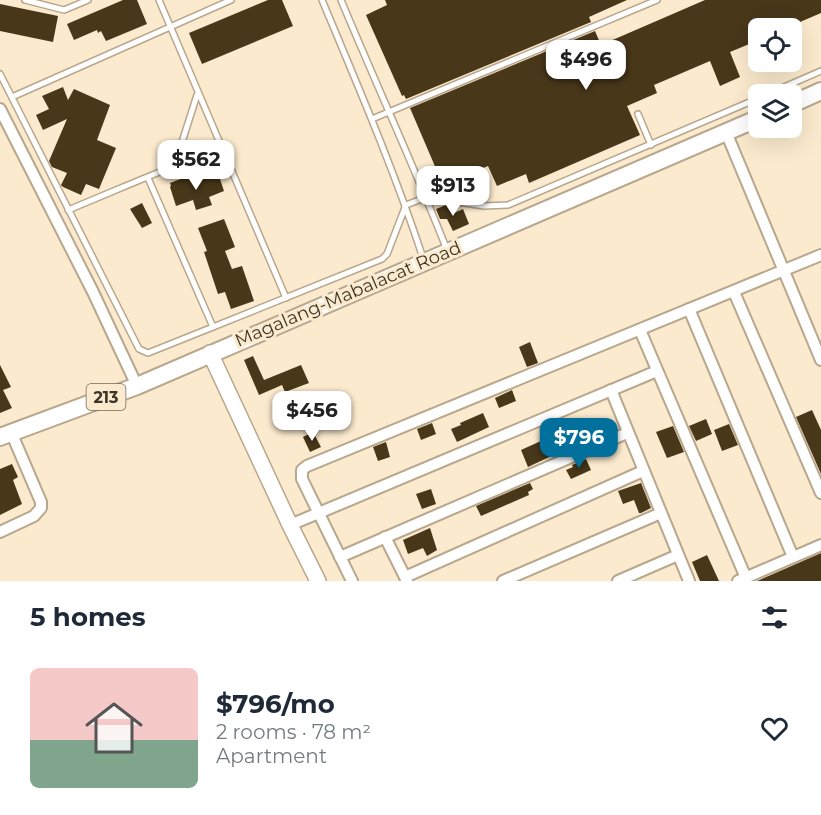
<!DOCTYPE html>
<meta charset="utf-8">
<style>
body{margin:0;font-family:Montserrat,sans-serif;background:#f2f2f3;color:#1f2937;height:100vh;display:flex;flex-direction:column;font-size:22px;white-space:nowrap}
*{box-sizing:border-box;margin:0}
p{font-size:20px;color:#747a83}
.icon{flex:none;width:33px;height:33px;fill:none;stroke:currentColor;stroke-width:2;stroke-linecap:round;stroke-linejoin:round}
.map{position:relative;height:581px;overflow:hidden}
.drawer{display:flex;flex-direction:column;background:#fff;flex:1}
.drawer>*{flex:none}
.tools{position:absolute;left:748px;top:18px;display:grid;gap:12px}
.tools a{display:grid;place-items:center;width:54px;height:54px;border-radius:9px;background:#fff;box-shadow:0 6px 24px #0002;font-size:30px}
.price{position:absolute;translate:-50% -51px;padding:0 14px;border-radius:12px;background:#fff;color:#222;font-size:20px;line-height:39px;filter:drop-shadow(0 2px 3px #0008)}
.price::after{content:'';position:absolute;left:50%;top:36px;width:18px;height:14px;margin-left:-9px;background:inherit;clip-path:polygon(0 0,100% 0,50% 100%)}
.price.active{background:#01709c;color:#fff}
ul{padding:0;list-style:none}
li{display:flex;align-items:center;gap:18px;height:150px;padding:0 30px}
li+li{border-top:2px solid #e0e1e3}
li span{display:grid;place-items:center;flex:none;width:168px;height:120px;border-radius:9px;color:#555}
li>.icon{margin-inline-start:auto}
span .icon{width:72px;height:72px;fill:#fffc;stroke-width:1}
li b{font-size:26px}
h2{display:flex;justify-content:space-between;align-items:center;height:72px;padding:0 30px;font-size:26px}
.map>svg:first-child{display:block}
.building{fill:#483719}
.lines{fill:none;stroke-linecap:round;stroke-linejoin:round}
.service-casing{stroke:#b8a78c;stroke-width:8}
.minor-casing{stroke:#b8a78c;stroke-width:14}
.secondary-casing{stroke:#b8a78c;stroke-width:18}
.primary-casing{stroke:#b8a78c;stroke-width:20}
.service{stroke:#fff;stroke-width:5}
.minor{stroke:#fff;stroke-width:10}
.secondary{stroke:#fff;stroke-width:15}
.primary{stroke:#fff;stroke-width:16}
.labels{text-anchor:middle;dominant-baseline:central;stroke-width:6;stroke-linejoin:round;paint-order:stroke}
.shield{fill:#fbeacd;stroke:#756b5b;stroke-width:1.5}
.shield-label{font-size:16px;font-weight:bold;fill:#3c352a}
.street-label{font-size:18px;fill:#3c352a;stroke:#fbeacd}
</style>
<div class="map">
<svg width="821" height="581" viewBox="0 0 821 581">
<rect width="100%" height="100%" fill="#fbeacd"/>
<g class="building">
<polygon points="123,0 137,0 147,24 106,41 101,31 98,33 97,30 74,40 67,24"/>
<polygon points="268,0 282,0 293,26 202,64 189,33"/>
<polygon points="385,0 627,0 589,17 591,22 406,99 404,95 402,96 366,15 387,5"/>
<polygon points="705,0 821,0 821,13 786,28 759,28 759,40 730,52 740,77 720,86 710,61 654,85 657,93 627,106 640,135 529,183 526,174 497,186 488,166 443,185 410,108 595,31 601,45"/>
<polygon points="0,4 58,16 53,42 0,31"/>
<polygon points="63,87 68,100 74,89 110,105 97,140 116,148 99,189 86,184 81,195 63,187 61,185 67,173 52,167 49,161 67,119 43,130 36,115 49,109 42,96"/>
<polygon points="218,173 224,191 209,197 212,205 196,210 193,200 176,206 170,187 171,186 170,183 191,175 194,182"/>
<polygon points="142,203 152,223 142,228 130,209"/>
<polygon points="446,205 448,205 452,214 463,209 469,224 453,231 447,219 440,219 436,209"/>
<polygon points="224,219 235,247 225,251 232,269 242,266 254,301 231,309 225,292 218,294 204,252 207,251 198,228"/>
<polygon points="530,342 538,363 527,367 519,347"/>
<polygon points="253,356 264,380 301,365 309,383 285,392 282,385 259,395 244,360"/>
<polygon points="0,365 11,387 3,390 12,408 0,413"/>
<polygon points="512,390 516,401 499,408 495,398"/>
<polygon points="812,410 821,430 821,474 796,417"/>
<polygon points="483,413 489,427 457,442 451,429 461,425 460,423"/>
<polygon points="706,419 712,434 696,441 689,426"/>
<polygon points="432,423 436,434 421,440 417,429"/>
<polygon points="729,424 738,445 722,451 714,430"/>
<polygon points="673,426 684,452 667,458 656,432"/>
<polygon points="313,432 321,447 310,452 303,437"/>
<polygon points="552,436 560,452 528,467 521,450"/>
<polygon points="386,442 390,457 378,461 373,447"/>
<polygon points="586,459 591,470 571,479 566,470 573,467 572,465"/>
<polygon points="12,464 18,477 13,480 22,504 0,515 0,469"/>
<polygon points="530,483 533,489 528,492 529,495 481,516 476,506"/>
<polygon points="641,483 651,508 641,513 639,513 634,500 623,504 618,491"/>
<polygon points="431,489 436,504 422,509 416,494"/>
<polygon points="430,528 437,550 427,556 423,548 408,554 403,540"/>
<polygon points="821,553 821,581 757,581 780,571"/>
<polygon points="707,555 719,581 700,581 692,562"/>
</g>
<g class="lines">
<defs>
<g id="service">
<polyline points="25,0 64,10 88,0"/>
<polyline points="159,0 286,298"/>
<path d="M322 0C358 86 395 172 424 261"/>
<path d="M341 0C376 84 414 166 447 250"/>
<polyline points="0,74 139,349 148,353 213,327 148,178"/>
<polyline points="768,94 821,71"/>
<polyline points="12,97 231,0"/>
<polyline points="638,114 651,145"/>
<polyline points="372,119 657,0"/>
<polyline points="175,164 197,95"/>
<path d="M68 210C119 189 169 167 221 148"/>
<polyline points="213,327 382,259 387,254 406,205 427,197 484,206 508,205 759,98"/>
</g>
<g id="minor">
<polyline points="0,109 93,292 137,386"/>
<polyline points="726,132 821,360"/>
<polyline points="734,292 821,493"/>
<polyline points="689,309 793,557"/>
<polyline points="640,330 746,578"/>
<polyline points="611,390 689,581"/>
<polyline points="290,525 657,371"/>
<polyline points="0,532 34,516 41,508 41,502 11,432"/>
<polyline points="385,537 407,581"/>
<polyline points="340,557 627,433"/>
<polyline points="405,577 643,471"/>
<polyline points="352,581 302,479 302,470 307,466 821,255"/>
<polyline points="503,581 661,513"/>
<polyline points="618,581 678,555"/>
<polyline points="738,581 821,545"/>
</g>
<polyline id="secondary" points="210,353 290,525 318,581"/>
<g id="primary">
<polyline points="792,104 821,91"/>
<polyline points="0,437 137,386 759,118"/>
</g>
</defs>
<use href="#service" class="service-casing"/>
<use href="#minor" class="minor-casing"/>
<use href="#secondary" class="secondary-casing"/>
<use href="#primary" class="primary-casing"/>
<use href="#service" class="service"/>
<use href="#minor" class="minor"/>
<use href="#secondary" class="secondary"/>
<use href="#primary" class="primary"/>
</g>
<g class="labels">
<rect class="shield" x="86.5" y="384" width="39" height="26" rx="4.5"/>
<g class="shield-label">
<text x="106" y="397">213</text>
</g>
<g class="street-label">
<text transform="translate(348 294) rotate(-23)">Magalang-Mabalacat Road</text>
</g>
</g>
</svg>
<div class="tools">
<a><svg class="icon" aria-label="locate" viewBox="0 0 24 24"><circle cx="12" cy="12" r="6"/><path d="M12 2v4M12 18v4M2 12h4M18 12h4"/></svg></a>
<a><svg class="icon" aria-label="layers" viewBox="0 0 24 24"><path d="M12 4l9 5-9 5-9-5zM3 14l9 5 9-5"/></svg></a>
</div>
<b class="price" style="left:586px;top:91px">$496</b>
<b class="price" style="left:196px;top:191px">$562</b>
<b class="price" style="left:453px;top:217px">$913</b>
<b class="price" style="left:312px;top:442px">$456</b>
<b class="price active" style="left:579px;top:469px">$796</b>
</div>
<section class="drawer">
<h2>5 homes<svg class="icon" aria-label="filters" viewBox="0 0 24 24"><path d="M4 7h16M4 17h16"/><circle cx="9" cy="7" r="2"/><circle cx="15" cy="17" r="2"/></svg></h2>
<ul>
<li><span style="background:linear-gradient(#f6c9c9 60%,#7fa58c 0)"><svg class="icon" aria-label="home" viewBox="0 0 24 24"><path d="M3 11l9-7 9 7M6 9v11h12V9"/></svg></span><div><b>$796/mo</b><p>2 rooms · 78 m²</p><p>Apartment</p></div><svg class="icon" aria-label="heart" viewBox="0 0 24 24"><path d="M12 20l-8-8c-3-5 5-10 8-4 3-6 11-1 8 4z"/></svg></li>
</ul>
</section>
